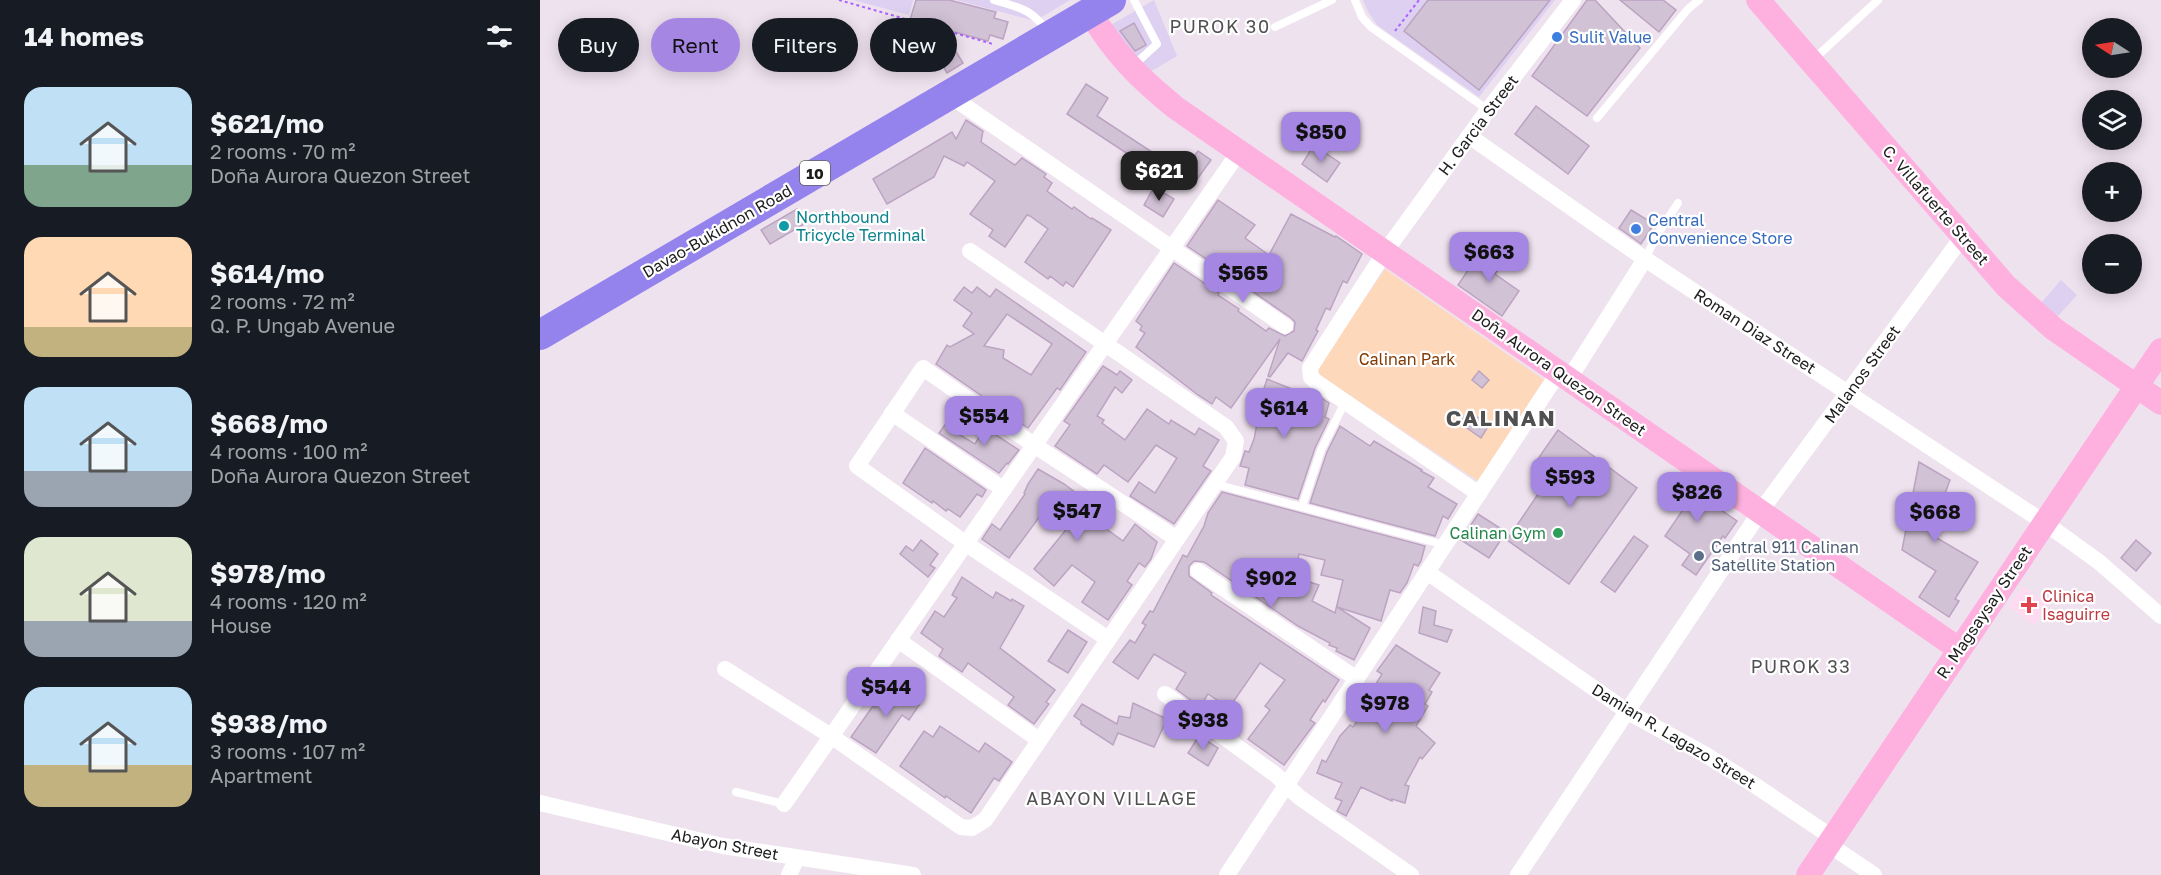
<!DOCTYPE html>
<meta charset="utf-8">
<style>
body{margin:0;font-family:"Golos Text",sans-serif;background:#20242c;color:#f1f3f6;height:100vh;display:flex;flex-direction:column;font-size:22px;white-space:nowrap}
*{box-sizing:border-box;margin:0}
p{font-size:20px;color:#9ea1a6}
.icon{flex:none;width:33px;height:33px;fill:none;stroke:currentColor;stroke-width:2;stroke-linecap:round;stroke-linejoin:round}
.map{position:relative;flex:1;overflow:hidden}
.sheet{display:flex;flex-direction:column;background:#171b24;width:540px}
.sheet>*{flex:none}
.top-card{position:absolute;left:18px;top:18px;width:570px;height:54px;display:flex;gap:12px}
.needle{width:39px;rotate:282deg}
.controls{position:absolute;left:1542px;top:18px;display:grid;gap:12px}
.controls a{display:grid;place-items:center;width:60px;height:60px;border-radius:50%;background:#171b24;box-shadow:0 3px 15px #0003;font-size:30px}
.price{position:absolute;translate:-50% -51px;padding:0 14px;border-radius:12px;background:#a586e2;color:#111;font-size:20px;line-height:39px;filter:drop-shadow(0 2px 3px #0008)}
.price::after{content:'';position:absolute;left:50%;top:36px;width:18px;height:14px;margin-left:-9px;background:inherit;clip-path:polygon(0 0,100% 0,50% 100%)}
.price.on{background:#222;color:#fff}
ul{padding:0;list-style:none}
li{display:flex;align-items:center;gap:18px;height:150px;padding:0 24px}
li span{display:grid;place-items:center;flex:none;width:168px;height:120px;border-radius:18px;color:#555}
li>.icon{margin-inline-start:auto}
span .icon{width:72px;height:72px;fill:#fffc;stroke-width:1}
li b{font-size:26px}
h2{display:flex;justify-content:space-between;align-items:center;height:72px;padding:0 24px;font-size:26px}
.pill{padding:0 21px;border-radius:27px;background:#171b24;box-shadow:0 3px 15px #0003;font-size:21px;line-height:54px}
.pill.on{background:#a586e2;color:#111}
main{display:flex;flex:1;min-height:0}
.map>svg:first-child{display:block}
.commercial{fill:#ddd0f1}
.education{fill:#ffdbf2}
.park{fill:#fdd8bb}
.building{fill:#d2c2d6;stroke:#bca3c2;stroke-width:1.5;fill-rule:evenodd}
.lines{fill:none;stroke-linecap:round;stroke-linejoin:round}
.path{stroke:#ab63ff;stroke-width:2;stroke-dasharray:3 3;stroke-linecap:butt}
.lane{stroke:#fff;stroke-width:8}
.street{stroke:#fff;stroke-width:16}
.secondary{stroke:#feb1df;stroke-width:24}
.highway{stroke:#9583ed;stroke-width:30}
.shop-dot{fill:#3f7fe0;stroke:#fff;stroke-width:2}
.culture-dot{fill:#0f9aa8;stroke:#fff;stroke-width:2}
.leisure-dot{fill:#2e9e5b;stroke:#fff;stroke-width:2}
.service-dot{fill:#5c6f8a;stroke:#fff;stroke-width:2}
.health-dot{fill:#e0444e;stroke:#fff;stroke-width:2}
.labels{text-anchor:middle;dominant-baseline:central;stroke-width:4.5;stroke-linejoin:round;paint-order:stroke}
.shield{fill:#fff;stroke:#616161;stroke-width:1.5}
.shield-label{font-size:15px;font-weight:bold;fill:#1d1d1d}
.shop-label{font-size:16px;fill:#366cbe;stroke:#fff;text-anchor:start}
.street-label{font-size:16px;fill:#1d1d1d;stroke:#fff}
.culture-label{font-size:16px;fill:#0d838f;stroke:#fff;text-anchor:start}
.park-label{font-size:16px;fill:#823b04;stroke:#fff}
.leisure-label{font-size:16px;fill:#27864d;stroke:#fff;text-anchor:end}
.service-label{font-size:16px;fill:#4e5e75;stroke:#fff;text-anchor:start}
.health-label{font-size:16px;fill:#be3a42;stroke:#fff;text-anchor:start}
.neighbourhood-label{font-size:18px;letter-spacing:1.5px;fill:#505050;stroke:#fff}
.district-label{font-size:22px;font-weight:bold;letter-spacing:1.5px;fill:#505050;stroke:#fff}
</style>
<main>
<section class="sheet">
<h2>14 homes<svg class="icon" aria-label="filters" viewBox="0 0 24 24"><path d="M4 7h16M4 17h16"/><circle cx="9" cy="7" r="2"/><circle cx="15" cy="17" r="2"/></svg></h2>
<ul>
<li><span style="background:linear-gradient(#bfe0f5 65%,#7fa58c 0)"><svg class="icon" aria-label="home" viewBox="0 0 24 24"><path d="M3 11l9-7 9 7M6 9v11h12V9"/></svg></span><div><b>$621/mo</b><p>2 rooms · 70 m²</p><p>Doña Aurora Quezon Street</p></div></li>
<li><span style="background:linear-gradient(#ffd9b3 75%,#c2b280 0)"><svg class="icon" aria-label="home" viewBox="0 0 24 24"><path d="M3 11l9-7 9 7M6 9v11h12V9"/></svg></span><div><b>$614/mo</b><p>2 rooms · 72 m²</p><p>Q. P. Ungab Avenue</p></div></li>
<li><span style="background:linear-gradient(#bfe0f5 70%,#9aa5b1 0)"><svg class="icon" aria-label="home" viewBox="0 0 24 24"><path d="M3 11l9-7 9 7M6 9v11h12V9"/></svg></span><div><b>$668/mo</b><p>4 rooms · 100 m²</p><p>Doña Aurora Quezon Street</p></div></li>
<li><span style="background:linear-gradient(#dfe7d0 70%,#9aa5b1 0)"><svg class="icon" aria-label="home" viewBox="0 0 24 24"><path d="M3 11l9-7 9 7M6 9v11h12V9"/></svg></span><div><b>$978/mo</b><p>4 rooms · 120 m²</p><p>House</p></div></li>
<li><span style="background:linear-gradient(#bfe0f5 65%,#c2b280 0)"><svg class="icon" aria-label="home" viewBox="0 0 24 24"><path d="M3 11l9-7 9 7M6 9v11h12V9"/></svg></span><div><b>$938/mo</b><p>3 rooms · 107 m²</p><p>Apartment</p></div></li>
</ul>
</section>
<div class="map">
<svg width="1621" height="875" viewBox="0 0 1621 875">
<rect width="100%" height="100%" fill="#efe2ef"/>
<g class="commercial">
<polygon points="313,0 373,0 369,15"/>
<polygon points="416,0 530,0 495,21"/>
<polygon points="614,0 637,56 605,75 569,26"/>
<polygon points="823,0 1015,0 939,97 837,25 827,10"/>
<polygon points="1521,280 1537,295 1517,317 1501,303"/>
</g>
<polygon class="education" points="1483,586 1509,605 1494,625 1468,606"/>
<polygon class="park" points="845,269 1004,380 938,481 775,372"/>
<g class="building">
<polygon points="376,0 409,0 456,12 454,18 468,22 463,39 450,35 448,41 370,20"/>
<polygon points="888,0 1010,0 939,90 864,31"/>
<polygon points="1047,0 1055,0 1100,48 1047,116 992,76"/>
<polygon points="1080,0 1123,0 1136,10 1119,32"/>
<polygon points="594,23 606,45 595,51 580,31"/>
<polygon points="390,46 398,59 383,68 375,55"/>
<polygon points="415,50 423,63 407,73 399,59"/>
<polygon points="546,84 568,98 557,116 618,156 609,168 527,114"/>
<polygon points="996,106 1049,146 1028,174 975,134"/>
<polygon points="426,120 443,131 441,142 475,165 482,158 506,174 504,177 512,183 507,191 532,209 534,207 551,219 552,218 571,230 533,287 526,282 523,286 510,276 508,279 485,262 508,229 490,216 487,215 465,247 449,236 453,230 430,214 455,181 427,162 424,166 404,156 394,177 347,204 333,179 412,132 416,139"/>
<polygon points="774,145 800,163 787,182 762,164"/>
<polygon points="658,151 671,160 650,189 637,179"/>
<polygon points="614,187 634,199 623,217 604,205"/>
<polygon points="678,200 715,225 705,238 729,255 751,214 795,237 796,236 822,254 807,283 803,281 790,310 786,308 776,330 778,331 762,361 748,353 730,377 728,376 740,339 691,408 676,397 672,404 658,395 596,347 605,333 600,330 602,326 596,321 634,263 679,293 678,295 699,309 698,311 726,331 729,328 745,336 754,331 755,322 751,318 709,289 700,281 702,278 684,265 681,269 647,246"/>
<polygon points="257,209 266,223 230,244 221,230"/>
<polygon points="1091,210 1114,224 1101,244 1079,228"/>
<polygon points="943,248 963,262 955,274 979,291 962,316 918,285"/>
<path d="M424 287 432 293 437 287 450 297 456 289 546 352 520 390 517 388 488 428 396 364 407 345 410 347 434 334 423 326 432 313 414 300ZM467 314 512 344 491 375 463 358 464 350 444 346Z"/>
<polygon points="563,366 577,375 580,371 592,380 582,393 575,387 557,416 564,420 562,423 585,440 607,409 629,424 631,420 655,435 659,428 679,440 663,466 671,471 634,524 590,496 599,482 615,493 637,458 616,445 588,482 564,465 557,474 515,446 530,425 524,421"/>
<polygon points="939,371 949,380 942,388 932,380"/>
<polygon points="727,379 767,395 768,392 774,393 789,403 785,417 789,419 775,448 758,499 705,485 709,468 700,466 705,451 709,452 714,439 717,424 713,423"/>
<polygon points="928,411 949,425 941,438 920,423"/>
<polygon points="407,422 417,429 415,432 435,444 446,425 455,431 454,433 459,437 479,450 468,464 467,463 459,473 399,433"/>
<polygon points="800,426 830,446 834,441 882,470 881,471 894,478 888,487 917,504 908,519 903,516 895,536 770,503 787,452"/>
<polygon points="1018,430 1097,488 1029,584 967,540 1011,475 995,463"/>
<polygon points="385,448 446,490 442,497 437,494 420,517 408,509 406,511 393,501 392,503 363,483"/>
<polygon points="1379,462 1410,480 1390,534 1438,562 1415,599 1419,601 1409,617 1379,597 1396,571 1362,550"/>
<polygon points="498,469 524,484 555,507 559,501 572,509 561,525 583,541 595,524 617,542 611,559 605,567 599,563 587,581 592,585 568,620 542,602 555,582 532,565 514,586 494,569 529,526 506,508 469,558 442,539 452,524 460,530 485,494 484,493 488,484"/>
<polygon points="1140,474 1171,496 1168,501 1197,521 1185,538 1183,536 1156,575 1142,565 1150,554 1125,536 1144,508 1125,493"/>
<path d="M682 492 885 546 881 561 878 566 874 564 867 583 860 593 850 590 841 621 797 607 830 628 814 660 796 651 797 648 789 645 790 643 758 626 664 562 654 561 649 566V576L672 593 671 595 799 680 785 702 783 700 770 720 775 723 744 765 708 739 730 710 725 706 745 680 720 663 689 708 668 694 660 707 636 689 646 673 614 654 598 679 573 662 590 640 595 643 606 625 602 623 610 611 613 612 643 555 647 557 664 526 668 513ZM759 554 785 560 781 575 803 580 795 613 772 601 779 585 754 577Z"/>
<polygon points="938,514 966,532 949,558 921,540"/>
<polygon points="1094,536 1108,546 1075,592 1061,582"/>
<polygon points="381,540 398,554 390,565 395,568 388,577 360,554 366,546 373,551"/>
<polygon points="1596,540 1611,553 1596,571 1581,558"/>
<polygon points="422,577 453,598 456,592 471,601 472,599 484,606 460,648 515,690 506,702 509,704 494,724 468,705 474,697 428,663 422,672 399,656 403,649 381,633 395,611 404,617 417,598 412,595"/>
<polygon points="883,607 896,611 894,625 912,630 907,642 879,633"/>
<polygon points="528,630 547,642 528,673 508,661"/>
<polygon points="856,645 900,673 889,690 892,692 885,704 888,706 876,726 895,743 882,759 880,757 865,785 869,786 865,803 852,799 852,801 821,787 806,816 797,811 802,801 795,798 802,783 777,773 782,760 786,762 800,736 810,725 813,727 830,703 826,700 842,674 837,671"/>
<polygon points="355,686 368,695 372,690 384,698 369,720 362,715 336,753 311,737 333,706 335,708 339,701 343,704"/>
<polygon points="593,703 627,719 614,747 578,733 573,745 541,724 541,721 534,716 542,704 577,724 579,716 590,718"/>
<polygon points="400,726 439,752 445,743 472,762 459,781 454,778 431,813 406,796 405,798 360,766 384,731 393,737"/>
<polygon points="659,736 678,748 668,766 648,753"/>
</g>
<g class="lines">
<g class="path">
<polyline points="299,0 453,44"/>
<polyline points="855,31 879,0"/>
</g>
<g class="lane">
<path d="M454 0C480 8 493 9 508 33"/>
<polyline points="815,0 822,17 831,27 948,110"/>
<polyline points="735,27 792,0"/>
<polyline points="1274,59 1338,0"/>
<polyline points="593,66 617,44 594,0"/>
<polyline points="1057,118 1148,9 1159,0"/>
<polyline points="1105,259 1117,235 1138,203"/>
<polyline points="675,484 905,545"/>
<polyline points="762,507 781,450 805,402"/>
<polyline points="196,792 244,804"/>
</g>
<g class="street">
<polyline points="409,95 745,326"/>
<polyline points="929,136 1105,259 1505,523 1559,562 1621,616"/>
<polyline points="1029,379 1105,259"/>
<polyline points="352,413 463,489"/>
<polyline points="939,494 775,381 771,377 770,368 845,252 948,110 1033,0"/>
<polyline points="658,571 817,679"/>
<polyline points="887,572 1088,712 1166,755 1216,786 1293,838"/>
<polyline points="568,639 425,543 317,466 383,368 494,445 637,539"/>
<polyline points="358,640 499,740"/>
<polyline points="185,669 291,736 421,827 432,828 445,820 693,457 696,441 686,427 430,251"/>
<polyline points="625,694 736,775 759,797 871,875"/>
<polyline points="0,803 183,846 373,875"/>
<polyline points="244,804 699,152"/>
<polyline points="1288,844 1334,875"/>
<polyline points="249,875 257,858"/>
<polyline points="687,875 1019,372"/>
<polyline points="978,875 1220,512 1423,236"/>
</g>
<g class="secondary">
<polyline points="1218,0 1466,286 1514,329 1621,403"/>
<path d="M550 12C575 54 598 77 636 108L1419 649"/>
<polyline points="1268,875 1621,350"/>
</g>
<polyline class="highway" points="0,335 571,0"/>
</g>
<g class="shop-dot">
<circle cx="1017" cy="37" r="6"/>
<circle cx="1096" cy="229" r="6"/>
</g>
<circle class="culture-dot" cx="244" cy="226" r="6"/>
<circle class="leisure-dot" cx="1018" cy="533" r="6"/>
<circle class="service-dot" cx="1159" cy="556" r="6"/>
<path class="health-dot" d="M1486 596h6v6h6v6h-6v6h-6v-6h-6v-6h6z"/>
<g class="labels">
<rect class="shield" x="260" y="161" width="30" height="24" rx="4.5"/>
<g class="shield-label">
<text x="275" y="173">10</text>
</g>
<g class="shop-label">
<text x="1029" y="37">Sulit Value</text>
<text x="1108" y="220">Central<tspan x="1108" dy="18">Convenience Store</tspan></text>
</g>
<g class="street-label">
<text transform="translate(938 125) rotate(-53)">H. Garcia Street</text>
<text transform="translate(1396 205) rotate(49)">C. Villafuerte Street</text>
<text transform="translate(177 231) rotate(-30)">Davao-Bukidnon Road</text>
<text transform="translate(1215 331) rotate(33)">Roman Diaz Street</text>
<text transform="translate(1019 372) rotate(35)">Doña Aurora Quezon Street</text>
<text transform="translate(1322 374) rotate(-54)">Malanos Street</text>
<text transform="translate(1444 612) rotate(-56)">R. Magsaysay Street</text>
<text transform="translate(1134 736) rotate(31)">Damian R. Lagazo Street</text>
<text transform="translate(185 844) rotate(11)">Abayon Street</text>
</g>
<g class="culture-label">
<text x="256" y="217">Northbound<tspan x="256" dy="18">Tricycle Terminal</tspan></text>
</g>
<g class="park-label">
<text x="867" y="359">Calinan Park</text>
</g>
<g class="leisure-label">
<text x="1006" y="533">Calinan Gym</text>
</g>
<g class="service-label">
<text x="1171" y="547">Central 911 Calinan<tspan x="1171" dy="18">Satellite Station</tspan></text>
</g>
<g class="health-label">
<text x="1502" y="596">Clinica<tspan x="1502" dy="18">Isaguirre</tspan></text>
</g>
<g class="neighbourhood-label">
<text x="680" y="26">PUROK 30</text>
<text x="1261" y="666">PUROK 33</text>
<text x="572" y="798">ABAYON VILLAGE</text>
</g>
<g class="district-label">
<text x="961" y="417">CALINAN</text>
</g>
</g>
</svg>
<div class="controls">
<a><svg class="needle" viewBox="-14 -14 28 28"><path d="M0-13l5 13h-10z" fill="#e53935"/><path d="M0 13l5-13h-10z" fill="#9ea1a6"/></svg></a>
<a><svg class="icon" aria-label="layers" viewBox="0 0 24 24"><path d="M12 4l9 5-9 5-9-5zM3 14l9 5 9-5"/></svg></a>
<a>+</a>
<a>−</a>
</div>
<b class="price" style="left:781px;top:163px">$850</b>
<b class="price on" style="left:619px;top:202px">$621</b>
<b class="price" style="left:949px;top:283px">$663</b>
<b class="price" style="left:703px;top:304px">$565</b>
<b class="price" style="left:744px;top:439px">$614</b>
<b class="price" style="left:444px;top:447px">$554</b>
<b class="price" style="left:1030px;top:508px">$593</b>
<b class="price" style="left:1157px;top:523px">$826</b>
<b class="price" style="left:537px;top:542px">$547</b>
<b class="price" style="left:1395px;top:543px">$668</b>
<b class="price" style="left:731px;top:609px">$902</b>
<b class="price" style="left:346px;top:718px">$544</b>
<b class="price" style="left:845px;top:734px">$978</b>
<b class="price" style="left:663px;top:751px">$938</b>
<div class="top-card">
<a class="pill">Buy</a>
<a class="pill on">Rent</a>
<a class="pill">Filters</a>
<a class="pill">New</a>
</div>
</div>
</main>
